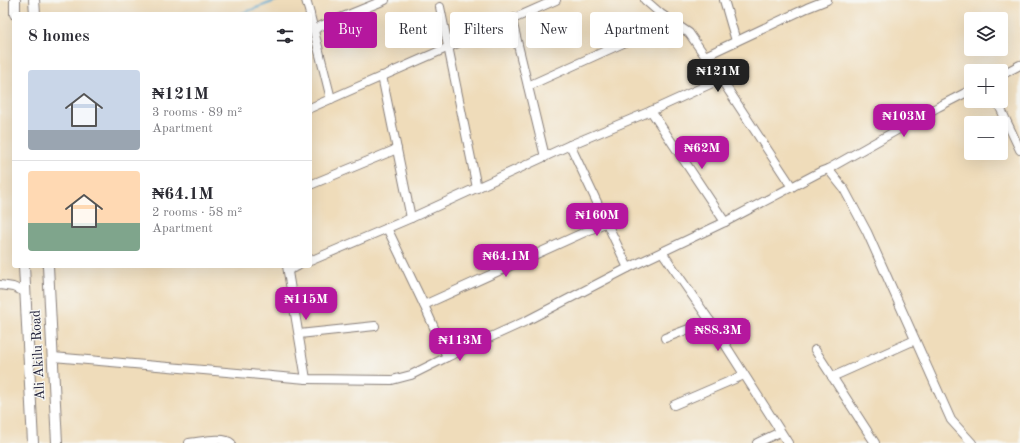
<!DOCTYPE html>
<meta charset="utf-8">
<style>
body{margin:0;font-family:"Old Standard TT",serif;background:#f7f7f7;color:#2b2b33;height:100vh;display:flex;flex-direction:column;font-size:15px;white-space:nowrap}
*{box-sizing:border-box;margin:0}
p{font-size:13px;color:#7c7c81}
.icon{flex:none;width:22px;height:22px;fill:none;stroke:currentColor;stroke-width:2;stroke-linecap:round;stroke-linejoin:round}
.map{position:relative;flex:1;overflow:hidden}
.side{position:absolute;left:12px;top:12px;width:300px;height:256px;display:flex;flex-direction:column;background:#fff;border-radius:4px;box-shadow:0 4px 16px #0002}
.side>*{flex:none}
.hud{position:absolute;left:324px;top:12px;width:380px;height:36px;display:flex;gap:8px}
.fabs{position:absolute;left:964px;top:12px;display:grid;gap:8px}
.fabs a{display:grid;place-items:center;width:44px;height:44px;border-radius:4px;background:#fff;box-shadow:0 4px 16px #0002;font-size:20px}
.price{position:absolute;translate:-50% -34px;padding:0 9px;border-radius:8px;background:#b5179e;color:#fff;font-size:13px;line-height:26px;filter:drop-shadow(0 1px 2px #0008)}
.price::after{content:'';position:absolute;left:50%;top:24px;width:12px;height:9px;margin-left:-6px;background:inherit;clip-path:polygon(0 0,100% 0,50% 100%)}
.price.active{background:#222;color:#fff}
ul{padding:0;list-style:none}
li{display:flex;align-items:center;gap:12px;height:100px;padding:0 16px}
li+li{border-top:1px solid #e1e1e2}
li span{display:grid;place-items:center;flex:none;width:112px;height:80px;border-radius:4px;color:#555}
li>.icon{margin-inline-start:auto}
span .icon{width:48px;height:48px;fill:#fffc;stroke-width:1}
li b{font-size:17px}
h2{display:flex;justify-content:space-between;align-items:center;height:48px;padding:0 16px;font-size:17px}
.pill{padding:0 14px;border-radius:4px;background:#fff;box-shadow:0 4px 16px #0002;font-size:14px;line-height:36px}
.pill.active{background:#b5179e;color:#fff}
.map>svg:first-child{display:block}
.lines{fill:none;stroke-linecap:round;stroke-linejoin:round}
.stream{stroke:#56a7d1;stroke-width:2}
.minor-casing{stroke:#887f7a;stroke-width:10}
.major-casing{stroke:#887f7a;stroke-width:12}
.minor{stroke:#fff;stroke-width:8}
.major{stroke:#fff;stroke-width:10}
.labels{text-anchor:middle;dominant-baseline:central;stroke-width:3;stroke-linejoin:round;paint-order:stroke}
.street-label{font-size:14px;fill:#22223b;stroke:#f6f6f2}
</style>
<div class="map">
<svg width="1020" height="443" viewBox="0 0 1020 443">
<rect width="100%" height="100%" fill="#f6f6f2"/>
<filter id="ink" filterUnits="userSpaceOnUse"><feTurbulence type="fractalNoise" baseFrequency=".025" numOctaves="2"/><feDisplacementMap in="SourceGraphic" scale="8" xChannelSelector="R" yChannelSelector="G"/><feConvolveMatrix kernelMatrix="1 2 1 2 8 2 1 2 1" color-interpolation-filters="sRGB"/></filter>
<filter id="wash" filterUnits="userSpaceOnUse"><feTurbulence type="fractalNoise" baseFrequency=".012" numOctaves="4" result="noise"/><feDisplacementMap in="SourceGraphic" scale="16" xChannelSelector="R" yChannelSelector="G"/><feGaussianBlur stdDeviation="0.9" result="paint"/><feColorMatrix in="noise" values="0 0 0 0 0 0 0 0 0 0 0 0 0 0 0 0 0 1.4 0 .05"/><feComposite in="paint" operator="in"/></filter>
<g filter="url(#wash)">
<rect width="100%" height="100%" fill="#efdcba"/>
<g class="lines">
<polyline class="stream" points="240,14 278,0"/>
</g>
</g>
<g filter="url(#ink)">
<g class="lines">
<defs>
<g id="minor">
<polyline points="306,0 310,14"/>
<polyline points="645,0 661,14 689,33 721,79 792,187"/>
<polyline points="724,0 736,41"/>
<polyline points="440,7 477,188"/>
<polyline points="310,15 331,99"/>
<polyline points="512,20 545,157"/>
<polyline points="314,30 321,26 385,0"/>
<polyline points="705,56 807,8 827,0"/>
<polyline points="1001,75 1020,65"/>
<polyline points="382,76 411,218"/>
<polyline points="528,86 672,21"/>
<polyline points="997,101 1020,150"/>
<polyline points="310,108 556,0"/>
<polyline points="651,111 725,222"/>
<polyline points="570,145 628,268"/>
<polyline points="828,169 844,189 867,232 951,420 972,443"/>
<polyline points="310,185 397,149"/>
<polyline points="387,228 424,305 447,357"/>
<polyline points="662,252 710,321 788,443"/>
<polyline points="310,261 411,218 570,145 651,111 721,79"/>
<polyline points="287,266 306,379"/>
<polyline points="288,270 298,266"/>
<polyline points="0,285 13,287 25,292"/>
<polyline points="424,305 607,222"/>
<polyline points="299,334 375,326"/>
<polyline points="665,338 710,321"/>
<polyline points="815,350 875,443"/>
<polyline points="53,357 306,379 392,380 411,375 447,357 526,321 628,268 725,222 820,172 828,169 938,107 971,90"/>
<polyline points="832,377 915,340"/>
<polyline points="674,405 744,375"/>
<path d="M189 443C200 442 224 436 231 443"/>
<polyline points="757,443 780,432"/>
</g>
<g id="major">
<polyline points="15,0 15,14"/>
<polyline points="34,0 35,14"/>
<polyline points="24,266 33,443"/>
<polyline points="48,266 57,443"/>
</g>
</defs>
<use href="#minor" class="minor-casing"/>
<use href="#major" class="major-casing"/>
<use href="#minor" class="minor"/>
<use href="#major" class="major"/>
</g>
</g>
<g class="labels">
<g class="street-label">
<text transform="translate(38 355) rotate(-93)">Ali Akilu Road</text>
</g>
</g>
</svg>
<div class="fabs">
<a><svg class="icon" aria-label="layers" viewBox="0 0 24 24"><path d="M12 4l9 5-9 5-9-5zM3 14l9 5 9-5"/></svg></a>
<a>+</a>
<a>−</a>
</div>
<b class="price active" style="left:718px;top:93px">₦121M</b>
<b class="price" style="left:904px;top:138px">₦103M</b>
<b class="price" style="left:702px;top:170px">₦62M</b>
<b class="price" style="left:597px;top:237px">₦160M</b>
<b class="price" style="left:506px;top:278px">₦64.1M</b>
<b class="price" style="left:306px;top:321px">₦115M</b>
<b class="price" style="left:718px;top:352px">₦88.3M</b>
<b class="price" style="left:460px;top:362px">₦113M</b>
<div class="hud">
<a class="pill active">Buy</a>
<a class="pill">Rent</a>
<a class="pill">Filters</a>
<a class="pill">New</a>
<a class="pill">Apartment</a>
</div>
<section class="side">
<h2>8 homes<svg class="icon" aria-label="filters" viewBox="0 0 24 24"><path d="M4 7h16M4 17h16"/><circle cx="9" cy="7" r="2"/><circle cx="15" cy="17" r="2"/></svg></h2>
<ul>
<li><span style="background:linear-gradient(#c9d6e8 75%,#9aa5b1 0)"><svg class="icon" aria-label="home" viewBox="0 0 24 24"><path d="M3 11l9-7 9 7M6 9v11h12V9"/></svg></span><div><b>₦121M</b><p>3 rooms · 89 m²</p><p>Apartment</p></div></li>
<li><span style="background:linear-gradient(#ffd9b3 65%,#7fa58c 0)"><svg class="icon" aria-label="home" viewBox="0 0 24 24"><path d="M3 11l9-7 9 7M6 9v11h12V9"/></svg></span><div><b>₦64.1M</b><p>2 rooms · 58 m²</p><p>Apartment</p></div></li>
</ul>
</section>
</div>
